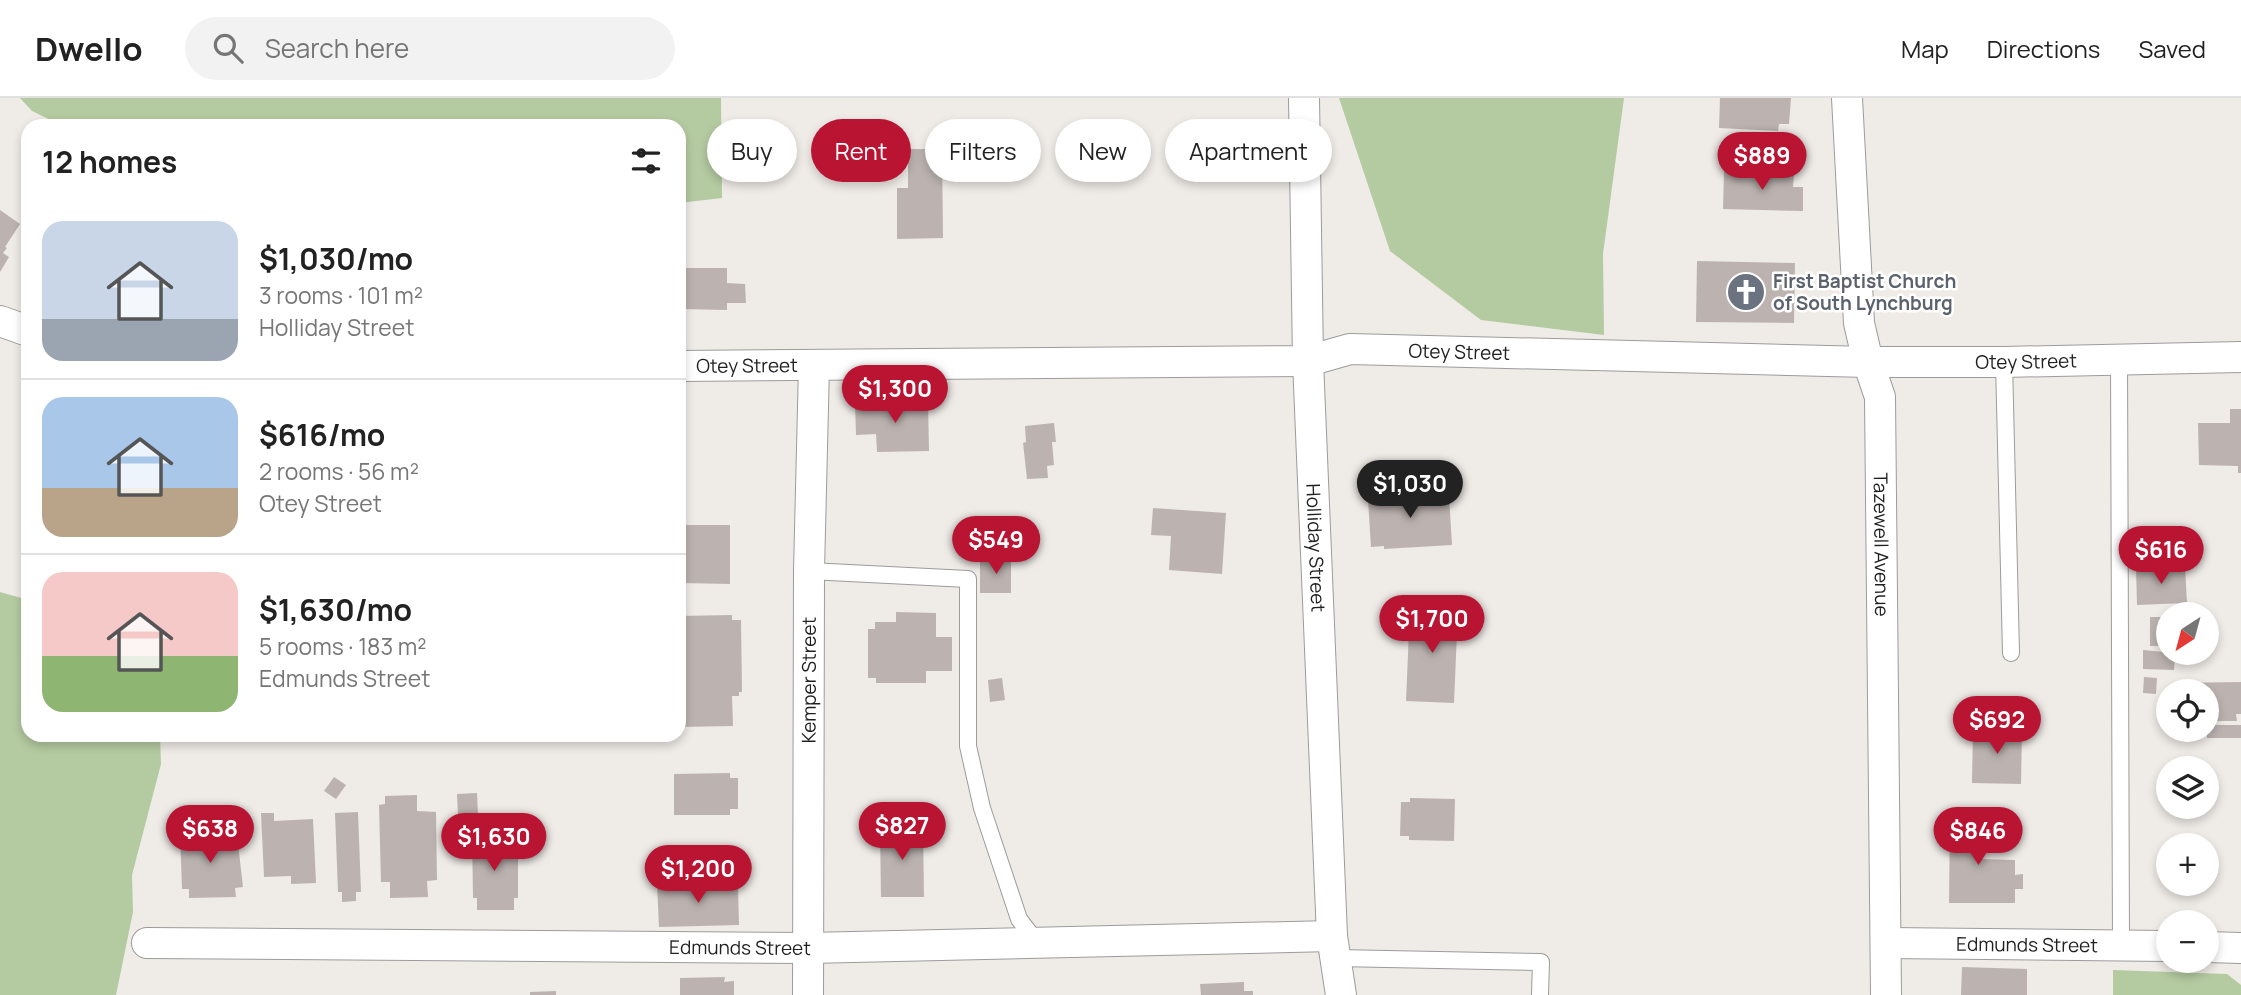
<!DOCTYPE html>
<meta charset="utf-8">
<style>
body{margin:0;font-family:Manrope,sans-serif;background:#f2f2f2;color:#222;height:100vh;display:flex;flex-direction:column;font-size:26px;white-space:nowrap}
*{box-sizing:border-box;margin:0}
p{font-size:23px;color:#767676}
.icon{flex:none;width:38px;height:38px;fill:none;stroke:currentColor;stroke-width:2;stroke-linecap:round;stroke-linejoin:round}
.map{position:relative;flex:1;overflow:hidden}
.details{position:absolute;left:21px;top:21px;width:665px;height:623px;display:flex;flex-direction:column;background:#fff;border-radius:21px;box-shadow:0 4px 10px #0003}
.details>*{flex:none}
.banner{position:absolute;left:707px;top:21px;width:665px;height:63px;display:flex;gap:14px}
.needle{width:46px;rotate:216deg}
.fabs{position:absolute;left:2156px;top:504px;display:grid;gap:14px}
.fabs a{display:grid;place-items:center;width:63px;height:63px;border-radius:50%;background:#fff;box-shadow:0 4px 10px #0003;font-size:35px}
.price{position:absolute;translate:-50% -60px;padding:0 16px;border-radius:24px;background:#ba1433;color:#fff;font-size:23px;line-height:46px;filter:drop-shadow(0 2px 4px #0008)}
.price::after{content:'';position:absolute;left:50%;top:42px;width:21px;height:16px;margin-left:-10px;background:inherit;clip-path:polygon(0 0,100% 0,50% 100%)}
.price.selected{background:#222;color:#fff}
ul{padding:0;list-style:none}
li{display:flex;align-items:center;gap:21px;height:175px;padding:0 21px}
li+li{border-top:2px solid #e0e0e0}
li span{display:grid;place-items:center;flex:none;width:196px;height:140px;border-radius:21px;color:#555}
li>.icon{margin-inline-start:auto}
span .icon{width:84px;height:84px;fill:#fffc;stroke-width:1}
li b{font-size:30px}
h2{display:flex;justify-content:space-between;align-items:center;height:84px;padding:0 21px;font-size:30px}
.tag{padding:0 24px;border-radius:32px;background:#fff;box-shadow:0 4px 10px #0003;font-size:24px;line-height:63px}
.tag.selected{background:#ba1433;color:#fff}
header{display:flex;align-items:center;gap:42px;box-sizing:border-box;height:98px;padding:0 35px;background:#fff;border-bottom:2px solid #e0e0e0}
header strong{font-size:33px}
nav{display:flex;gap:38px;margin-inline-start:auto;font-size:24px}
.search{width:490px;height:63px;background:#f2f2f2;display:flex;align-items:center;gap:18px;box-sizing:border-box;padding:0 24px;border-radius:38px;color:#767676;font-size:26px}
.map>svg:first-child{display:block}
.forest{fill:#b4caa0}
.building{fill:#bcb3b0}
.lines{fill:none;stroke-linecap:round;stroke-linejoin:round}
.lane-casing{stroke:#9c9c9c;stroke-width:18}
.street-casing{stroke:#9c9c9c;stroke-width:32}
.lane{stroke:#fff;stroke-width:16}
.street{stroke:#fff;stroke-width:30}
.labels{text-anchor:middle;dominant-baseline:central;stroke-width:5;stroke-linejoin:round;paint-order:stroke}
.worship-label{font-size:19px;font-weight:bold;fill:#5b616d;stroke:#fff;text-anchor:start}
.street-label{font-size:19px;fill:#1f1f1f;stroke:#fff}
</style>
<header>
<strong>Dwello</strong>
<div class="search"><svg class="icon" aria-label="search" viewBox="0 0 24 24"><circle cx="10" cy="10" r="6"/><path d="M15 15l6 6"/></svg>Search here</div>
<nav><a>Map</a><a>Directions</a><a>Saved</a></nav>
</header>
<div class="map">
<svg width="2241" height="897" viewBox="0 0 2241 897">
<rect width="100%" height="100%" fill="#efebe7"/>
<g class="forest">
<polygon points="20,0 721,0 722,100 679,105 679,28 63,28 32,13"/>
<polygon points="1339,0 1624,0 1603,156 1604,237 1481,222 1390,153"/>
<polygon points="0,494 28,502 28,637 160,637 161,666 132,777 133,814 116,897 0,897"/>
<polygon points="2113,872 2227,876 2241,887 2241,897 2113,897"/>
</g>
<g class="building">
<polygon points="1720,0 1791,0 1789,26 1779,26 1778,33 1719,30"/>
<polygon points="1259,34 1260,67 1201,69 1200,35"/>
<polygon points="908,51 942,51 943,140 897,141 897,90 908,90"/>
<polygon points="1724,74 1794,76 1793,89 1803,89 1803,113 1723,111"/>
<polygon points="0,112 20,126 5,149 7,150 3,155 9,159 0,174"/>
<polygon points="1697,163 1795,165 1794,225 1696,224"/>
<polygon points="679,170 727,170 727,185 745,186 746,205 727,205 727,212 679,211"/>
<polygon points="928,304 929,353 877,354 876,336 856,337 855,305"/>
<polygon points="2230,311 2241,311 2241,375 2238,375 2238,368 2199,367 2198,325 2230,325"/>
<polygon points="1054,325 1056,344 1052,344 1054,367 1047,368 1048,380 1027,381 1023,345 1026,344 1025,328"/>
<polygon points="1433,389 1433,398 1449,397 1452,447 1384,451 1384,448 1371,449 1368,402 1374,402 1373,392 1386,391 1387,400 1422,398 1421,390"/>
<polygon points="1153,410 1226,415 1222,476 1169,472 1171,438 1151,437"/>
<polygon points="679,427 730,427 730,486 681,485"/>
<rect x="980" y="462" width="31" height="33"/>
<polygon points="2185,469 2187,505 2137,507 2136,470"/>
<polygon points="1410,509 1458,511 1454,605 1406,603"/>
<polygon points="896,514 936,515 936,539 952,539 952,573 926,573 926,585 876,585 876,580 868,580 868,531 875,531 875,524 896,524"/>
<polygon points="732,517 732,522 741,522 742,594 739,594 739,598 732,598 733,628 679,629 679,518"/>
<rect x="2150" y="519" width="18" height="29"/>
<polygon points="2143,552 2175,555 2174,572 2143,571"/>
<polygon points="2144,579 2157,580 2156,596 2143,595"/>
<polygon points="1002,580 1005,602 990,604 988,582"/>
<polygon points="2241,584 2241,616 2236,616 2237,623 2207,623 2207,593 2175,593 2175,585"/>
<rect x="2207" y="627" width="34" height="13"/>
<polygon points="1973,630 2022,631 2021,686 1972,685"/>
<polygon points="730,675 730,680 738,680 738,711 730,711 730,717 674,717 674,676"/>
<polygon points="334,679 346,687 336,701 324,693"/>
<polygon points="477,695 478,717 458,718 457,696"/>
<polygon points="417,697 417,713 436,714 437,782 427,783 428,799 390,800 390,784 381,784 379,707 385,706 385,698"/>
<polygon points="1410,700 1455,701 1454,743 1409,742 1409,738 1400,738 1401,704 1410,704"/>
<polygon points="358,714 361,794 356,794 356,803 342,804 342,794 338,794 335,715"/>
<polygon points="261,715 274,715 274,723 313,721 316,785 291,786 291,778 264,779"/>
<polygon points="1950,716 1980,717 1980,761 2015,762 2015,777 2023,776 2023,791 2015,791 2015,805 1949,805"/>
<polygon points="923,729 924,799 881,799 880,730"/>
<polygon points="217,733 217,737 237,737 243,789 235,790 236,799 189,800 189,791 182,791 180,735"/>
<polygon points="490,734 490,746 518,746 518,800 514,800 514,812 477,812 477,800 473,800 472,735"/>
<polygon points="726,784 726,788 738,788 739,827 659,829 657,786"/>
<polygon points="1962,869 2027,871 2027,897 1961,897"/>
<polygon points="725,879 724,884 734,883 734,897 680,897 680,880"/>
<polygon points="1244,884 1244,893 1253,893 1253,897 1201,897 1200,886"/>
<polygon points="556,893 556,897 530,897 530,894"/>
</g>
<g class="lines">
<defs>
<g id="lane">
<polyline points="2119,260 2121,847"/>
<polyline points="2004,264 2011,555"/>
<polyline points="809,473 968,481 968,648 982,710 1019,821 1038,846"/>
<polyline points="1336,860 1541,864 1540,897"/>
</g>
<g id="street">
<path id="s1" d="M1304 0 1308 263 1332 838 1341 897"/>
<path id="s2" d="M1847 0 1859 225 1868 264 1880 299 1886 897"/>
<polyline points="0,223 28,233"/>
<path id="s3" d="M679 268 1308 263 1350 251 1868 264H2004L2241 259"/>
<path id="s4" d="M147 845 808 850 1332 838"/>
<path id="s5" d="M1887 845 2168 848"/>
<polyline points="2207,849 2241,850"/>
<path id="s6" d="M808 897 809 473 814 268"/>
</g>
</defs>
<use href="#lane" class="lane-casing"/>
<use href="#street" class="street-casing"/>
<use href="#lane" class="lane"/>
<use href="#street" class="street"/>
</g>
<defs>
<symbol id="church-disc" viewBox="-11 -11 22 22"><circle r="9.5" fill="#6b7280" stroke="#fff"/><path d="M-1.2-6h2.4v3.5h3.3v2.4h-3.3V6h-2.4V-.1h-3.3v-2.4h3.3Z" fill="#fff"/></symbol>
</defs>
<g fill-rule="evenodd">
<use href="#church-disc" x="1724" y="172" width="44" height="44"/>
</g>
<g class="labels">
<g class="worship-label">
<text x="1773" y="183">First Baptist Church<tspan x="1773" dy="22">of South Lynchburg</tspan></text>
</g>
<g class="street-label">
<text stroke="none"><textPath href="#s3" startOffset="782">Otey Street</textPath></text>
<text stroke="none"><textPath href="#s3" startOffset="1349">Otey Street</textPath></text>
<text stroke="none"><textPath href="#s3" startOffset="68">Otey Street</textPath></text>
<text stroke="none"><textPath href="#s2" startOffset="450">Tazewell Avenue</textPath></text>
<text stroke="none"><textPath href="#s1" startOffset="450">Holliday Street</textPath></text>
<text stroke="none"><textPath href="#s6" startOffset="315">Kemper Street</textPath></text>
<text stroke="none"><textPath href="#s5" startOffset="140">Edmunds Street</textPath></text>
<text stroke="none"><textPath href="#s4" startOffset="593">Edmunds Street</textPath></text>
</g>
</g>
</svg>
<div class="fabs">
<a><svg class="needle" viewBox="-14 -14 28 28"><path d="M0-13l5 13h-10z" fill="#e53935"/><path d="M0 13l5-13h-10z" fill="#767676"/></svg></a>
<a><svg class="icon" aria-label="locate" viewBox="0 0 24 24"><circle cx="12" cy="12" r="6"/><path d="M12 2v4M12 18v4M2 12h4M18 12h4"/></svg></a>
<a><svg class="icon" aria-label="layers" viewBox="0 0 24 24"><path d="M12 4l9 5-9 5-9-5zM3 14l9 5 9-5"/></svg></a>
<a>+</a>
<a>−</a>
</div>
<b class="price" style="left:1762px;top:94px">$889</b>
<b class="price" style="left:895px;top:327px">$1,300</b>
<b class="price selected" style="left:1410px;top:422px">$1,030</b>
<b class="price" style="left:996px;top:478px">$549</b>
<b class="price" style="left:2161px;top:488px">$616</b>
<b class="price" style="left:1432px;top:557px">$1,700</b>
<b class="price" style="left:1997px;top:658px">$692</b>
<b class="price" style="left:902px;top:764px">$827</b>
<b class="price" style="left:210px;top:767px">$638</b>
<b class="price" style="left:1978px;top:769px">$846</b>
<b class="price" style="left:494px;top:775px">$1,630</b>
<b class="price" style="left:698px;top:807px">$1,200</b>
<div class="banner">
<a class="tag">Buy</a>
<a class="tag selected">Rent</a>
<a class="tag">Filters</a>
<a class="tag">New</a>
<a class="tag">Apartment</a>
</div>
<section class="details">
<h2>12 homes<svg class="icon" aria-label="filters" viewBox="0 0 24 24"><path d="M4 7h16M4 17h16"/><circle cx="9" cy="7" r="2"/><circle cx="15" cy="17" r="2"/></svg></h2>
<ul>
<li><span style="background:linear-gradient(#c9d6e8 70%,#9aa5b1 0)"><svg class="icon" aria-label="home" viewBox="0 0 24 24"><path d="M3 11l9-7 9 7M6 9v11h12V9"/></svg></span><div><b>$1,030/mo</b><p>3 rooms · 101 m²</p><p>Holliday Street</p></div></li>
<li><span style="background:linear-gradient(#a9c7e8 65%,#b9a48a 0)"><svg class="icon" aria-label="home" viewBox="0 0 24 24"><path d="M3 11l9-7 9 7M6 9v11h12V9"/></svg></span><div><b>$616/mo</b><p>2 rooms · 56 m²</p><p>Otey Street</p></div></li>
<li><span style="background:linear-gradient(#f6c9c9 60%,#8fb573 0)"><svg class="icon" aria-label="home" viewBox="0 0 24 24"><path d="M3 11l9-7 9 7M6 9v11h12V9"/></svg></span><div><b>$1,630/mo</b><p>5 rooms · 183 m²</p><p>Edmunds Street</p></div></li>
</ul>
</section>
</div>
